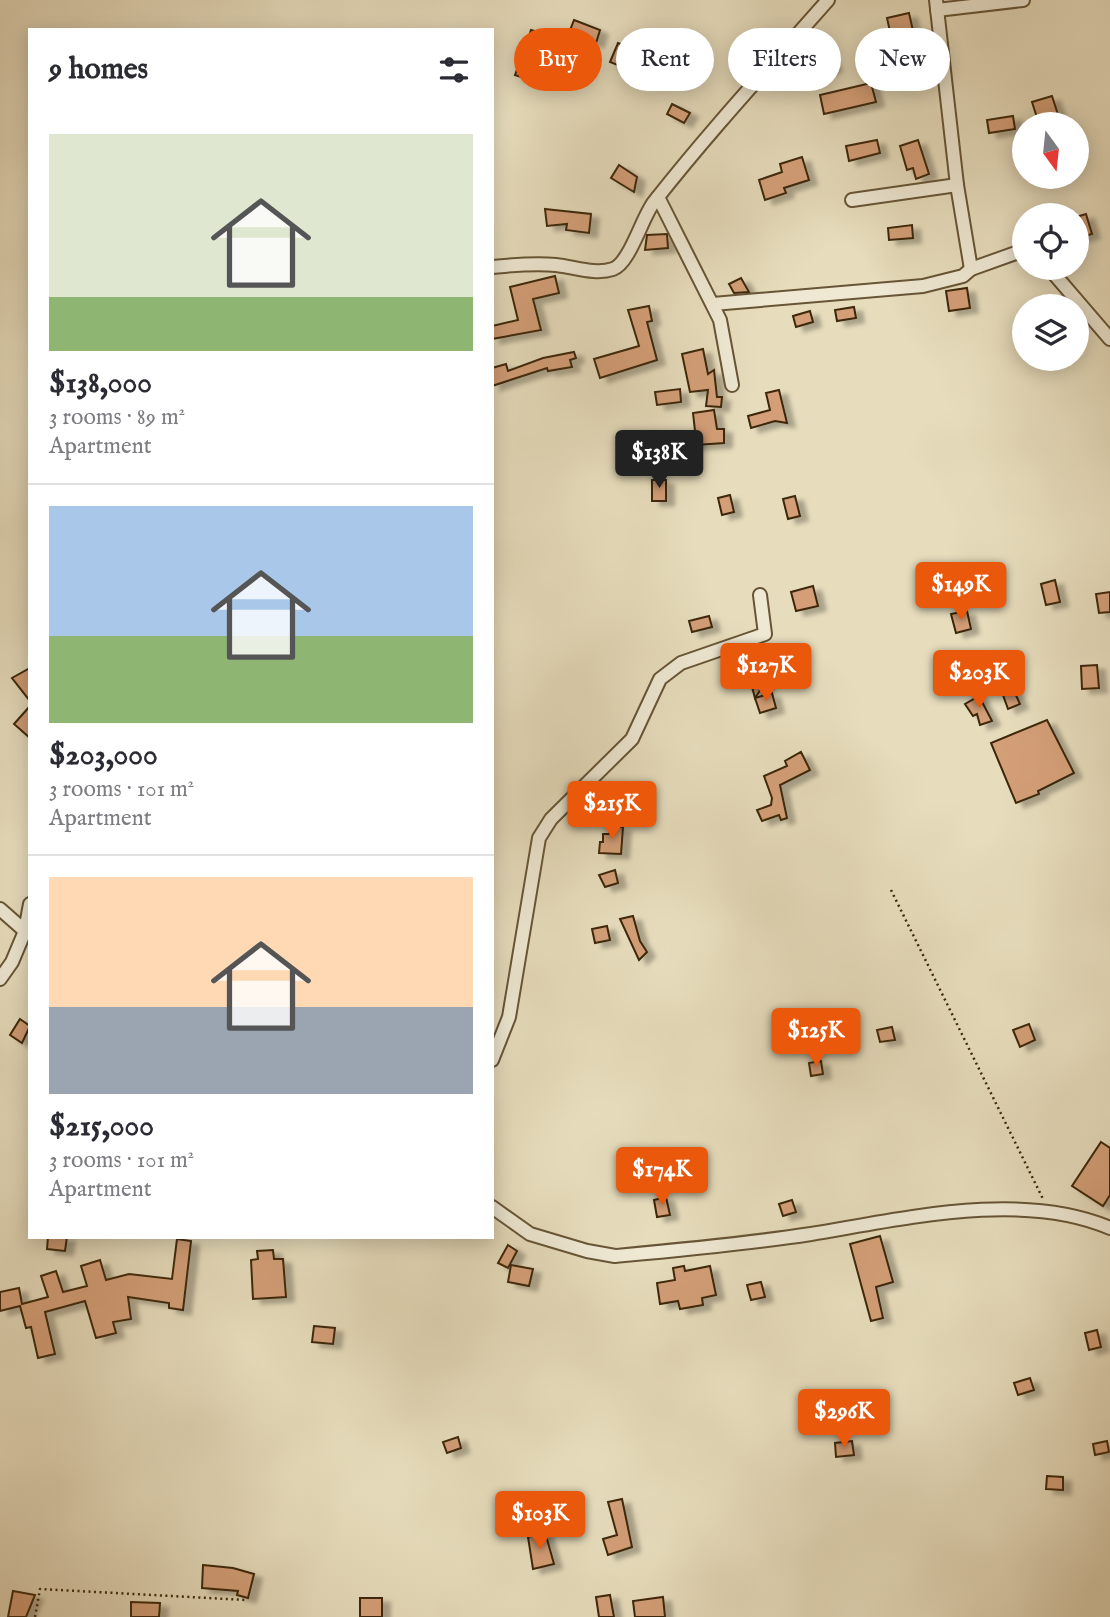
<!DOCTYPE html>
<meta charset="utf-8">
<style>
body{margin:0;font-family:"IM FELL English",serif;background:#f7f7f7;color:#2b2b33;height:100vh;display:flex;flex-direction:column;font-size:26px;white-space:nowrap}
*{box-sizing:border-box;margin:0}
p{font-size:23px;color:#7c7c81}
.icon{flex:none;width:38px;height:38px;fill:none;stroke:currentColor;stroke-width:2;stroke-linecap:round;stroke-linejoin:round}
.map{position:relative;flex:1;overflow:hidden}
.drawer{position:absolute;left:28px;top:28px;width:466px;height:1211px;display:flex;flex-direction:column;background:#fff;border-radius:0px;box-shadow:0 4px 18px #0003}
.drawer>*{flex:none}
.banner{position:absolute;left:514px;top:28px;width:490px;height:63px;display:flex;gap:14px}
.needle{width:46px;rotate:165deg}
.fabs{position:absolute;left:1012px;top:112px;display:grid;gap:14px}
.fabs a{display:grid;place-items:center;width:77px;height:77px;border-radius:50%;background:#fff;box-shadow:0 4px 18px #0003;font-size:35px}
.price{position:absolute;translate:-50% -60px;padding:0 16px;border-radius:7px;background:#ea580c;color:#fff;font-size:23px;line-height:46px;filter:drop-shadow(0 2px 4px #0008)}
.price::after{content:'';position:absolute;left:50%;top:42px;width:21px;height:16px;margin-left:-10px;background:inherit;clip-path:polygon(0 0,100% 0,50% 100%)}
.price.active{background:#222;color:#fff}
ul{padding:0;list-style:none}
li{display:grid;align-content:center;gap:14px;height:371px;padding:0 21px}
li+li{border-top:2px solid #e1e1e2}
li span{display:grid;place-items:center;height:217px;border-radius:0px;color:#555}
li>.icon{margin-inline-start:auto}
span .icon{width:126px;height:126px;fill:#fffc;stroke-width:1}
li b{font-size:30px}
h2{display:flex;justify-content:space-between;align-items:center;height:84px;padding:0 21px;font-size:30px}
.pill{padding:0 24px;border-radius:32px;background:#fff;box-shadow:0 4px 18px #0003;font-size:24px;line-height:63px}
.pill.active{background:#ea580c;color:#fff}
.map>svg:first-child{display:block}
.building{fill:#d49f78;stroke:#3c2808;stroke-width:2;filter:url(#shadow)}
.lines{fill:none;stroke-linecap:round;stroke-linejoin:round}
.street-casing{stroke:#675535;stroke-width:16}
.path{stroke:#3c2808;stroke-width:2.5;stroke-dasharray:2 3.5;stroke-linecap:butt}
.street{stroke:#efe9d4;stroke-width:12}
</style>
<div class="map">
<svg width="1110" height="1617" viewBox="0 0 1110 1617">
<defs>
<filter id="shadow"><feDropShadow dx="8" dy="4.5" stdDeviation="2" flood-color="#0004"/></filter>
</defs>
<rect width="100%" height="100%" fill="#e7ddbd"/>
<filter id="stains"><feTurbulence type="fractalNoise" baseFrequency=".00286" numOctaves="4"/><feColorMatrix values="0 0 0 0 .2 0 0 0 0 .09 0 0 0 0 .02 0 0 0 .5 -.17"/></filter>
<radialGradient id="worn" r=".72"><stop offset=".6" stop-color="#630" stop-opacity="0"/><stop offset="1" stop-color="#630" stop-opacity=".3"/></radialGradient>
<g class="building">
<polygon points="909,13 913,31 891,36 887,18"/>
<polygon points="574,20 600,30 596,43 569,33"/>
<polygon points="531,30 544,34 528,79 515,75"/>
<polygon points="618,43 639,51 630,70 610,62"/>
<polygon points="822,47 834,66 815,78 803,59"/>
<polygon points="871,83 876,102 824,114 820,95"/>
<polygon points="1052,96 1061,124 1039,124 1032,102"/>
<polygon points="672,104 690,113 684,123 667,114"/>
<polygon points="1013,116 1015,129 989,133 987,120"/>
<polygon points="877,140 880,153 849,161 846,146"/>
<polygon points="918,140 929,174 916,179 913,168 907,170 900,146"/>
<polygon points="802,157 809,180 784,188 786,193 765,200 759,180 782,172 780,164"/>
<polygon points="619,165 637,177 634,192 611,178"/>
<polygon points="545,209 591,214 589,233 566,230 567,224 547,226"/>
<polygon points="1086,214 1092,234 1076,238 1076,217"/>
<polygon points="912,225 913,238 889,240 888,228"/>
<polygon points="667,234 668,248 645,250 647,235"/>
<polygon points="555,276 559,293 533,299 541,330 492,339 492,326 518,320 510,287"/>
<polygon points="741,278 749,292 734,293 729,284"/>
<polygon points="967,288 970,308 949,311 946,291"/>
<polygon points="649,306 652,321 647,322 657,360 600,378 594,359 639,346 628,310"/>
<polygon points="854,307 856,318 837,321 835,310"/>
<polygon points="810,311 813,322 796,327 793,316"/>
<polygon points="703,349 708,374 714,370 717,397 722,397 721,407 706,406 708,390 690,392 682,354"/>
<polygon points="574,352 576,358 570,360 572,367 548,371 547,368 492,386 492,368 506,364 508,371 543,358"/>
<polygon points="680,389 681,402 657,405 655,392"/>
<polygon points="779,390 787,423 775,421 751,428 748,416 770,410 766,393"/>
<polygon points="714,410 717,429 724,429 724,443 666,447 664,435 695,431 693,413"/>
<rect x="652" y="480" width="14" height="21"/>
<polygon points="730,495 734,512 722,515 718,498"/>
<polygon points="795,496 800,516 788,519 783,499"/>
<polygon points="1055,580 1060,602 1046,605 1041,584"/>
<polygon points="813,586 818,606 796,611 791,592"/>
<polygon points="1110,592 1110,612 1099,613 1096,594"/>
<polygon points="967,611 971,629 956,633 951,614"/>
<polygon points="709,616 712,627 692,632 689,621"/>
<polygon points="759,662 773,671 755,698 752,687 745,683"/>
<polygon points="1097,665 1099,688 1082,689 1081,666"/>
<polygon points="30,668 30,701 12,678"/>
<polygon points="1014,691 1020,704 1008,709 1003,695"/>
<polygon points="772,693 776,708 760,713 755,698"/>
<polygon points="979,696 992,721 980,725 977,714 973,716 965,704"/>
<polygon points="30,706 30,738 14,724"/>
<polygon points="1047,720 1074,773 1038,791 1039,794 1016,803 991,743"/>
<polygon points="801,752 810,770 780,785 787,818 781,820 779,815 762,821 757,810 771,805 772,798 764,776 787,766 785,761"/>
<polygon points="609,826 623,827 621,854 599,853 600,842 603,842 603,834 609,834"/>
<polygon points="615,870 618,883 605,887 599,875"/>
<polygon points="633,916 640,941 647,952 639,960 620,919"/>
<polygon points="607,926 610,940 595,943 592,929"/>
<polygon points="20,1019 30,1026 22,1043 10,1035"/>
<polygon points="1029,1024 1035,1040 1020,1047 1013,1030"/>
<polygon points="892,1027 895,1040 880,1042 877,1030"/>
<polygon points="821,1061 823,1074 811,1076 809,1063"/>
<polygon points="1101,1142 1110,1148 1110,1195 1103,1206 1072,1186"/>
<polygon points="666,1197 670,1215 657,1217 654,1200"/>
<polygon points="792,1200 796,1212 783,1216 779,1204"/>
<polygon points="880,1236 893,1282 876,1287 883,1318 871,1321 850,1244"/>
<polygon points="48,1237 67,1237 65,1251 47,1249"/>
<polygon points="177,1239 191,1241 183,1310 169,1308 169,1303 128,1297 131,1319 113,1322 116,1333 96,1338 85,1301 45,1312 55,1354 38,1358 31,1327 26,1328 20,1306 0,1311 0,1292 19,1288 22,1304 48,1297 41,1276 56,1271 63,1292 87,1286 81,1266 100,1260 106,1280 129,1274 172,1279"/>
<polygon points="508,1245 517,1251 508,1268 498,1263"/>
<polygon points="273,1250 274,1259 283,1259 286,1297 253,1299 251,1260 258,1259 257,1251"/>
<polygon points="511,1265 533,1269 529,1286 508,1282"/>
<polygon points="684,1266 685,1271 710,1266 716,1295 702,1298 703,1305 680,1309 678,1301 660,1304 657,1283 675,1280 673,1268"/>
<polygon points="761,1282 765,1297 751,1300 747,1285"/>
<polygon points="314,1326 335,1328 333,1344 312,1342"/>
<polygon points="1097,1330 1101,1347 1089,1350 1085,1333"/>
<polygon points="1030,1378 1034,1390 1018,1395 1014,1383"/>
<polygon points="458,1437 461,1448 447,1453 443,1442"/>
<polygon points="852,1441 854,1455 836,1457 835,1443"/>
<polygon points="1107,1441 1109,1452 1095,1455 1093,1444"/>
<polygon points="1047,1476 1063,1477 1063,1490 1046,1489"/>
<polygon points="622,1499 632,1547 608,1555 603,1539 617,1535 608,1502"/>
<polygon points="545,1532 554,1564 533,1569 528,1537"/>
<polygon points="203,1565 233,1568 254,1574 248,1598 237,1595 238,1591 202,1588"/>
<polygon points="13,1591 35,1595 26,1617 8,1617"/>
<polygon points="610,1595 614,1617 599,1617 596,1597"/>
<polygon points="663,1597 665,1617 635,1617 633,1601"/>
<rect x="360" y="1598" width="22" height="19"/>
<polygon points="131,1602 160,1603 159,1617 131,1617"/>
</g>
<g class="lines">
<defs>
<g id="street">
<polyline points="936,0 957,185 971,269"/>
<polyline points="937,10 1023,0"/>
<polyline points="658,197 720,320 732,385"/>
<polyline points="852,200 957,185"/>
<path d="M492 267C512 265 535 263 556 265 575 267 595 275 613 269 630 263 642 217 654 202 709 132 769 67 828 0"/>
<polyline points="1049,268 1110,339"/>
<polyline points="713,304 923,286 963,276 971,269 1024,250"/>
<polyline points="0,909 25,931 12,962 0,979"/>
<polyline points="29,933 25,931 30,904"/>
<polyline points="492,1060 509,1017 539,838 551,819 632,739 660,679 681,663 765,634 760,595"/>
<path d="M492 1207 530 1234 587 1251 615 1256C680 1250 746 1244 811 1234 902 1219 1022 1190 1110 1228"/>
</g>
</defs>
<use href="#street" class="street-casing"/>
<g class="path">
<polyline points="891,890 1043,1199"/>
<polyline points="35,1617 40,1589 246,1600"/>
</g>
<use href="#street" class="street"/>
</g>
<rect width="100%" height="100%" filter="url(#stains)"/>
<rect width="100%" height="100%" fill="url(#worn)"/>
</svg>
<div class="fabs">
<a><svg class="needle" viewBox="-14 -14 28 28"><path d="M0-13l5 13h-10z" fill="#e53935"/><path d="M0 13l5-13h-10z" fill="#7c7c81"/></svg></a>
<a><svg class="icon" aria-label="locate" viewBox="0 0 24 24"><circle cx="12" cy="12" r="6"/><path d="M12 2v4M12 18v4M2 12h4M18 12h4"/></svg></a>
<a><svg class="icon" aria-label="layers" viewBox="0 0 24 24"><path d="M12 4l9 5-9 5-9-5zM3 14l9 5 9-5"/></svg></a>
</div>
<b class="price active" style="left:659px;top:490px">$138K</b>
<b class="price" style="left:961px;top:622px">$149K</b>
<b class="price" style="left:766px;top:703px">$127K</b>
<b class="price" style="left:979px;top:710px">$203K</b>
<b class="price" style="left:612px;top:841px">$215K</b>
<b class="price" style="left:816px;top:1068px">$125K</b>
<b class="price" style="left:662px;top:1207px">$174K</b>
<b class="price" style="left:844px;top:1449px">$296K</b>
<b class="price" style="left:540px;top:1551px">$103K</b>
<div class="banner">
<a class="pill active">Buy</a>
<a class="pill">Rent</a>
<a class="pill">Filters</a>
<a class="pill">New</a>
</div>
<section class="drawer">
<h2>9 homes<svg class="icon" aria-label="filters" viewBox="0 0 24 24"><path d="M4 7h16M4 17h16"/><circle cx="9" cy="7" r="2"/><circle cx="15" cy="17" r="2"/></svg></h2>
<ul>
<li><span style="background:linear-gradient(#dfe7d0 75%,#8fb573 0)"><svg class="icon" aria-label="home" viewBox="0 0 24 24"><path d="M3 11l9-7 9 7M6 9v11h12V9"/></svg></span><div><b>$138,000</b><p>3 rooms · 89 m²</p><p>Apartment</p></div></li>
<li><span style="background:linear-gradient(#a9c7e8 60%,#8fb573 0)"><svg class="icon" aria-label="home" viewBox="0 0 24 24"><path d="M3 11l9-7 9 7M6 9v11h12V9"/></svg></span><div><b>$203,000</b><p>3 rooms · 101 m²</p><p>Apartment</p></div></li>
<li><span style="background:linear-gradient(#ffd9b3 60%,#9aa5b1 0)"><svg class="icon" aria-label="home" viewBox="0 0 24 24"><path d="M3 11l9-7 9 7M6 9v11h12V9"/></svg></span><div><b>$215,000</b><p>3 rooms · 101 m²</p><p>Apartment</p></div></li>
</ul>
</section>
</div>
